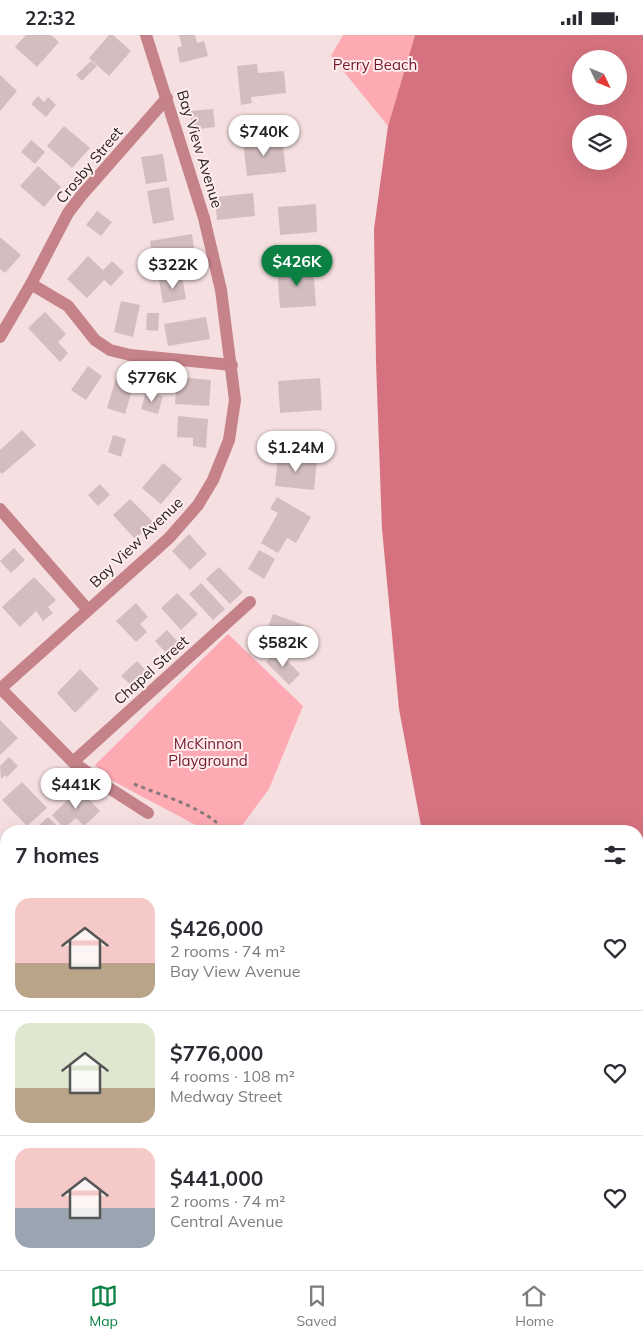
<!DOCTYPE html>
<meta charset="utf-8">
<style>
body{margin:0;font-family:Mulish,sans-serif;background:#f7f7f7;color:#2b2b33;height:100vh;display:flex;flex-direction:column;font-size:19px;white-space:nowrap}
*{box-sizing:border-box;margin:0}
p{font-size:16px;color:#7c7c81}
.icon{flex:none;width:28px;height:28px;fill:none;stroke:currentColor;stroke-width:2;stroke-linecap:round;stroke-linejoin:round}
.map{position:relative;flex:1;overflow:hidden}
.sheet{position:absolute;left:0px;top:790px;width:644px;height:445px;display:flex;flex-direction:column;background:#fff;border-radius:20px 20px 0 0;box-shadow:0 5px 20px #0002}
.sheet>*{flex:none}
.needle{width:32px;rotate:133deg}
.buttons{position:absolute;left:572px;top:15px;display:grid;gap:10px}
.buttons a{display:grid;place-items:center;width:55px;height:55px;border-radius:50%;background:#fff;box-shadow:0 5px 20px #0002;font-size:25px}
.price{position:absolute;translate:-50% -42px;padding:0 11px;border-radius:18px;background:#fff;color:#222;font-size:16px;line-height:32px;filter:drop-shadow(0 1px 2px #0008)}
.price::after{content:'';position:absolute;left:50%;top:30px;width:15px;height:11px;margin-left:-8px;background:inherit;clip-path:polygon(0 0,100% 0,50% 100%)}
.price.on{background:#0b8043;color:#fff}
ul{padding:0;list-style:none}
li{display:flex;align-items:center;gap:15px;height:125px;padding:0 15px}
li+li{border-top:1px solid #e1e1e2}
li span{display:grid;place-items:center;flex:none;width:140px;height:100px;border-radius:15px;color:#555}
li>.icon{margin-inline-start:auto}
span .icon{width:60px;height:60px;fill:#fffc;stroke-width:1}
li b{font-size:21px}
h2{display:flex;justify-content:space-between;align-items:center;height:60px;padding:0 15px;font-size:21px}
.status{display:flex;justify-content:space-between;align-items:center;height:35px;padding:0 25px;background:#fff;direction:ltr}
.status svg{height:14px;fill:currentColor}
.menu{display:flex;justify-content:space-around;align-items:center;height:70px;border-top:1px solid #e1e1e2;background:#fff;font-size:14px;color:#7c7c81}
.menu a{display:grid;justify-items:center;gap:2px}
.menu .on{color:#0b8043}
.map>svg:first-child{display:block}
.green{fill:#feaab3}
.water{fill:#d6727f;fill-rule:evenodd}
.building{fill:#d3bdbf}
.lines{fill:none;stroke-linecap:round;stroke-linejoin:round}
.path{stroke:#88797a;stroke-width:3;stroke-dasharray:4 4;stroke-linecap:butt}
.lane{stroke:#c58289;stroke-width:11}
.street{stroke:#c58289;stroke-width:12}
.labels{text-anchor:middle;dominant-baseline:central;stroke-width:4;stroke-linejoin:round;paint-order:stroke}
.park-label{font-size:15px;fill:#73182d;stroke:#ffedee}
.street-label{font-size:15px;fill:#2a2222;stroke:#ffedee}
</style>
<div class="status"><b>22:32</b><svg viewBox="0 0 49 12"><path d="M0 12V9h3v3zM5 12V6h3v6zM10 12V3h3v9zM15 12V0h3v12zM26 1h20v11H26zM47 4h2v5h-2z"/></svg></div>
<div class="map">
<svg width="643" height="1235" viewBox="0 0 643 1235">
<rect width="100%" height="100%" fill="#f5dfe0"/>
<g class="green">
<polygon points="343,0 415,0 388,91 331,21"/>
<polygon points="228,599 303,671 269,754 238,796 207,796 109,744 95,730"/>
<polygon points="6,992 6,1173 0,1171 0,994"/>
</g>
<path class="water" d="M415 0H643V1205L638 1203V796H422L399 674 382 494 376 327 374 194 388 91ZM581 24H619V61H581ZM581 89H619V126H581Z"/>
<g class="building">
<polygon points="26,0 51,0 59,7 37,32 15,12"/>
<polygon points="109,0 113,0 131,16 109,41 89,23"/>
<polygon points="179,0 195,0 197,8 204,6 208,21 180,28 177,13 182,11"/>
<polygon points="91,26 97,31 82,46 76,40"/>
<polygon points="257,29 258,38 284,36 286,58 251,62 252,68 241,70 237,31"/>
<polygon points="0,40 17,56 0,76"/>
<polygon points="38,61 44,67 48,62 56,70 46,82 31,69"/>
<polygon points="213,74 215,92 192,95 190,76"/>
<polygon points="64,91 90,113 72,133 47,111"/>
<polygon points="282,103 286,137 247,141 243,107"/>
<polygon points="31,105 45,117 35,129 21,117"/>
<polygon points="163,119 167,146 146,149 141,122"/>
<polygon points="38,131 61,152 44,172 20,151"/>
<polygon points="169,152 174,185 153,189 147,156"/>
<polygon points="253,158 255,181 217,185 215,162"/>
<polygon points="316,169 317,197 280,200 278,172"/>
<polygon points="97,176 112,187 101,201 86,190"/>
<polygon points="192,199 195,221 153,228 150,206"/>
<polygon points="0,202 21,220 5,238 0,234"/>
<polygon points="88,221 103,235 112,226 124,237 111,251 104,245 87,263 67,244"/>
<polygon points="313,230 316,271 280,273 277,233"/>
<polygon points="182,241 186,264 163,268 159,245"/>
<polygon points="121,266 140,270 133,302 114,297"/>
<polygon points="45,277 66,299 58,307 68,318 60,327 28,293"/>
<polygon points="147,278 159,278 158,296 146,295"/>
<polygon points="206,282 210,304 168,311 164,289"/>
<polygon points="88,331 102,341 86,365 71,355"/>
<polygon points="117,340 135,346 125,379 107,373"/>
<polygon points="177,342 211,345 209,371 175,369"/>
<polygon points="320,343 322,375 280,378 278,346"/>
<polygon points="146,356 163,361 158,379 141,374"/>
<polygon points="178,381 208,384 206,413 193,411 193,403 177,402"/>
<polygon points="22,395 36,410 2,439 0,437 0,415"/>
<polygon points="113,400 126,404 121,422 108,417"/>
<polygon points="278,421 317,425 314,455 275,451"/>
<polygon points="163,428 182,444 161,469 142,453"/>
<polygon points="100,449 110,460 98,471 88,460"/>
<polygon points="277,462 311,482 296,508 287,503 278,518 261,508 278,478 270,474"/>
<polygon points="130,464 153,487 135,504 113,480"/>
<polygon points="189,499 207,519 190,535 172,516"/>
<polygon points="14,513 25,525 11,538 0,526"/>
<polygon points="259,515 275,524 264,544 248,534"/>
<polygon points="219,532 243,557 230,569 206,544"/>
<polygon points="34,542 56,565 48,572 53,578 43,586 36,576 20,592 2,572"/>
<polygon points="201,548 225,574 213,585 189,559"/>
<polygon points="177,558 198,579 181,595 161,573"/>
<polygon points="136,568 148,582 140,589 147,597 136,607 116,586"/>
<polygon points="273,579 310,592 305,605 268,592"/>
<polygon points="167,595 178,607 166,618 155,606"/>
<polygon points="277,615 300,639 289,650 266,627"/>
<polygon points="137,626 148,638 133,652 121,641"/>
<polygon points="80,634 99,654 75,678 57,658"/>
<polygon points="0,685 18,703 0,720"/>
<polygon points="9,722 18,731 7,742 5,740 1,744 0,731"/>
<polygon points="22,747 47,773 27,791 2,765"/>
<polygon points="79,754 100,776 84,791 76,783 64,793 52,780"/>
<polygon points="48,782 60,794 58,796 33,796"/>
<polygon points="0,838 6,845 6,855 0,861"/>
<polygon points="6,890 6,927 0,929 0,893"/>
<polygon points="638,1220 643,1222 643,1235 623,1235 625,1229 638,1229"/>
<polygon points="570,1229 595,1229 593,1235"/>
</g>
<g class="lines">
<g class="path">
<path d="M134 749C165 762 202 771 226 796"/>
<polyline points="439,1229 442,1235"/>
</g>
<polyline class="lane" points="318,1235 319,1229"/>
<g class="street">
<polyline points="31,249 68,271 95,305 110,315 130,320 232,330"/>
<polyline points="0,302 31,249 68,178 81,161 167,63"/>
<polyline points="0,474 88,575"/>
<polyline points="0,654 169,503 198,470 213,445 229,405 235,365 221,255 204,183 146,0"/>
<polyline points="1,654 73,727 109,753 148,778"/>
<polyline points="73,727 250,567"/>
<polyline points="0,983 6,980"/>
<polyline points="0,1188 6,1190"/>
<polyline points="175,1229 203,1235"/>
<polyline points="535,1229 558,1235"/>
<polyline points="462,1235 486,1229"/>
</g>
</g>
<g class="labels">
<g class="park-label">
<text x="375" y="29">Perry Beach</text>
<text x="208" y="708">McKinnon<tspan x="208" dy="17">Playground</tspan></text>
</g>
<g class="street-label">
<text transform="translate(200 114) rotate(73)">Bay View Avenue</text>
<text transform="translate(89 130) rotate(-50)">Crosby Street</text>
<text transform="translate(136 507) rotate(-44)">Bay View Avenue</text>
<text transform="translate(151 635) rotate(-42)">Chapel Street</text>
</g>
</g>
</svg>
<div class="buttons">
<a><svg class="needle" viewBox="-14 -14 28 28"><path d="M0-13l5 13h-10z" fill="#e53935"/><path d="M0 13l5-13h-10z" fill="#7c7c81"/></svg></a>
<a><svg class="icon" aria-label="layers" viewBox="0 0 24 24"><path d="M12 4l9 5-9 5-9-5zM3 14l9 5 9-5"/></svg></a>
</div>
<b class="price" style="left:264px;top:122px">$740K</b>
<b class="price on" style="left:297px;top:252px">$426K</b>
<b class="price" style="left:173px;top:255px">$322K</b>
<b class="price" style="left:152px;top:368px">$776K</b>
<b class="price" style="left:296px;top:438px">$1.24M</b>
<b class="price" style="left:283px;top:633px">$582K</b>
<b class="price" style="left:76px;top:775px">$441K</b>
<section class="sheet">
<h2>7 homes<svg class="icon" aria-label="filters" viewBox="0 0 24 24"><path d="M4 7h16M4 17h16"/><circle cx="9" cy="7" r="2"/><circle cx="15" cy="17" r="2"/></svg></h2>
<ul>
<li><span style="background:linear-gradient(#f6c9c9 65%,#b9a48a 0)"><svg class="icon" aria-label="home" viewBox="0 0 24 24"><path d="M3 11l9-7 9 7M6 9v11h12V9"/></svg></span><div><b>$426,000</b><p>2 rooms · 74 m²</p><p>Bay View Avenue</p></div><svg class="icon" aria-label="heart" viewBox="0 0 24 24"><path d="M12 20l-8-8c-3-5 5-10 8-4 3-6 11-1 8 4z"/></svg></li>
<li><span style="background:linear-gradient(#dfe7d0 65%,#b9a48a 0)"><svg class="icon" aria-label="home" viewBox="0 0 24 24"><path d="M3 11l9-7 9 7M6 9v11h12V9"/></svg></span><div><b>$776,000</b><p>4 rooms · 108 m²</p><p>Medway Street</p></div><svg class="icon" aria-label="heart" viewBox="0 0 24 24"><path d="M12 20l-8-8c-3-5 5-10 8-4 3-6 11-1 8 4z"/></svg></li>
<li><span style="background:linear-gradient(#f6c9c9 60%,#9aa5b1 0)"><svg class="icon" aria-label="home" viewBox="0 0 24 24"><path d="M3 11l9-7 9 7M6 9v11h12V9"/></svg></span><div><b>$441,000</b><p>2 rooms · 74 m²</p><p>Central Avenue</p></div><svg class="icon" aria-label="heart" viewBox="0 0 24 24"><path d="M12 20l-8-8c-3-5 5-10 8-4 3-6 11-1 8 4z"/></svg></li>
</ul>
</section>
</div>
<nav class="menu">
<a class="on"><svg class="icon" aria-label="map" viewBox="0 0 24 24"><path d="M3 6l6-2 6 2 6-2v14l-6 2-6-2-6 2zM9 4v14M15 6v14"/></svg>Map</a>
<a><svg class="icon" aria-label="saved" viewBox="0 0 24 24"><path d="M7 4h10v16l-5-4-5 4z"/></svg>Saved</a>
<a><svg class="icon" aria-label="home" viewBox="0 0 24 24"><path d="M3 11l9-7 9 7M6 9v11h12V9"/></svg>Home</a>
</nav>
